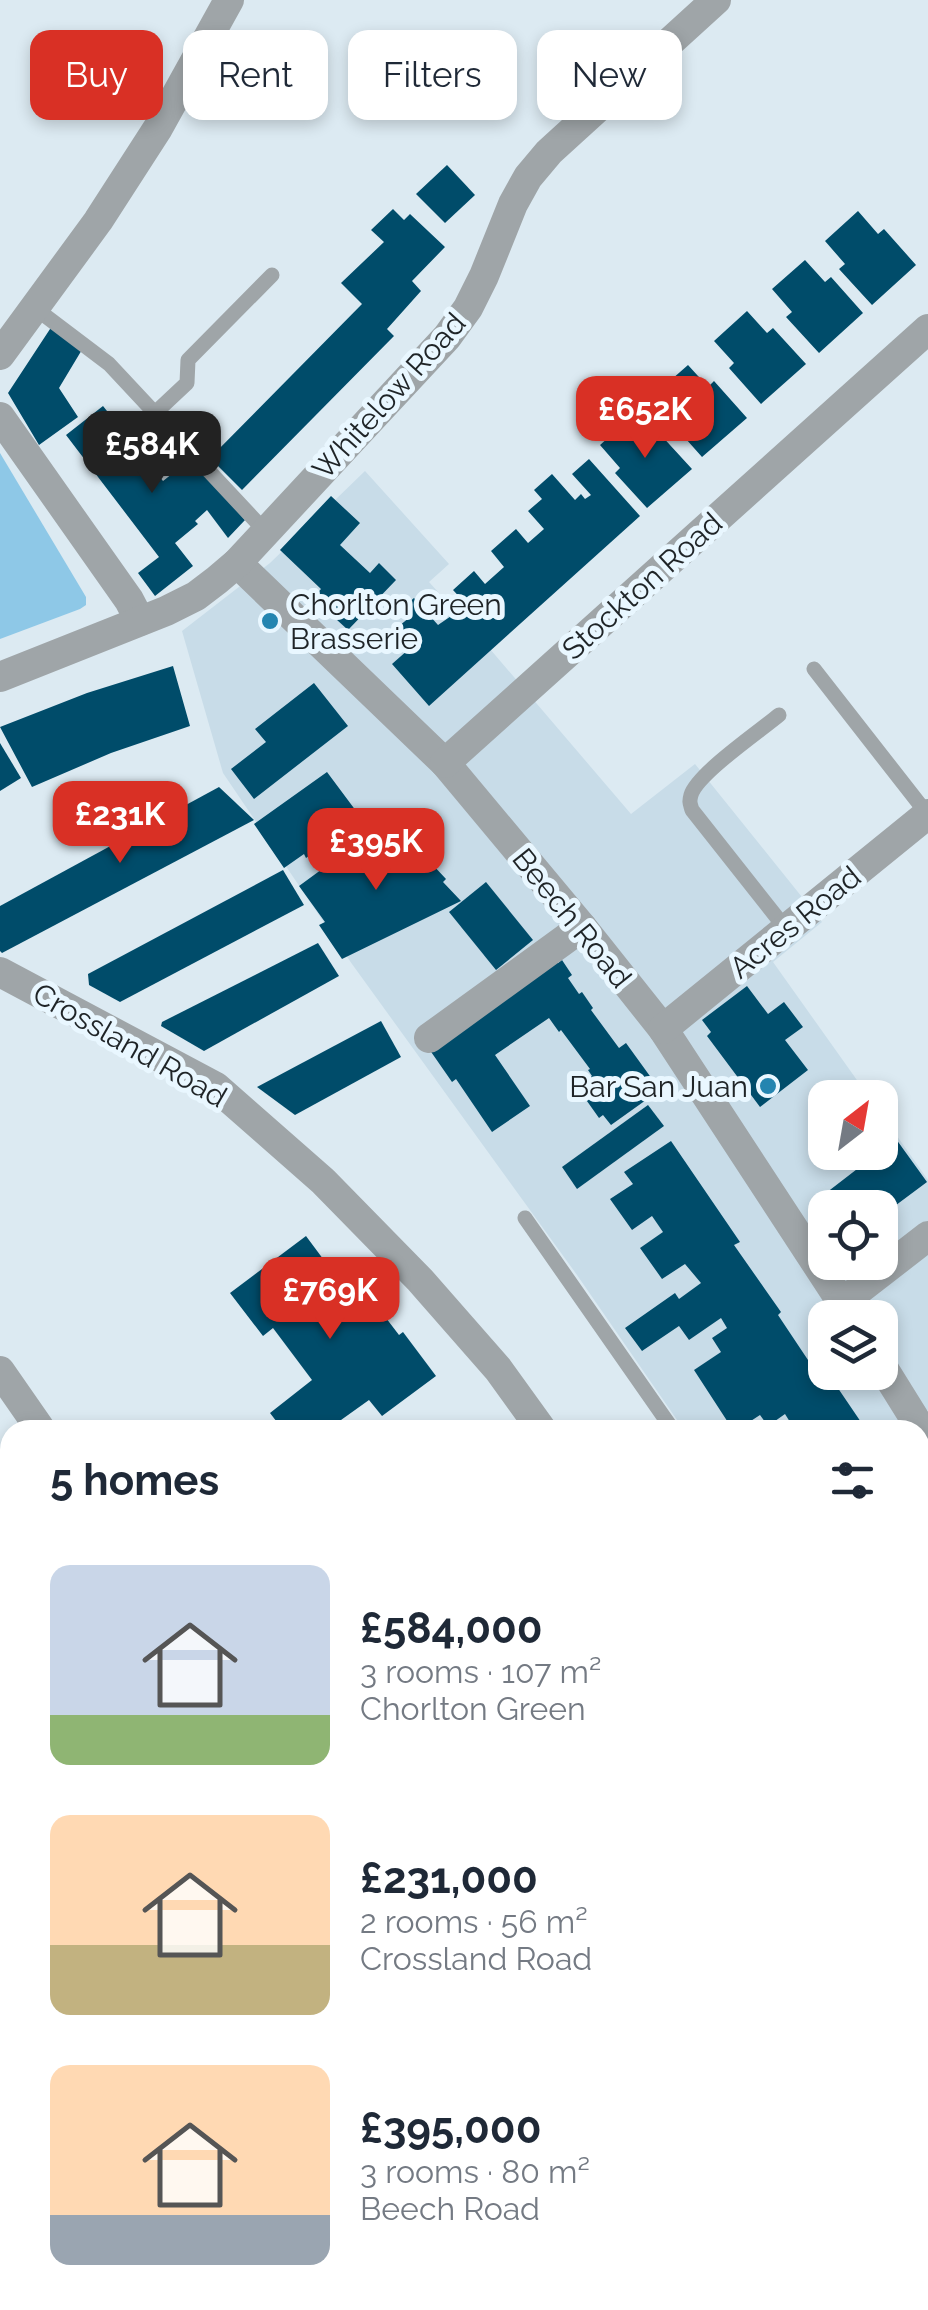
<!DOCTYPE html>
<meta charset="utf-8">
<style>
body{margin:0;font-family:Raleway,sans-serif;background:#f2f2f3;color:#1f2937;height:100vh;display:flex;flex-direction:column;font-size:38px;white-space:nowrap}
*{box-sizing:border-box;margin:0}
p{font-size:32px;color:#747a83}
.icon{flex:none;width:55px;height:55px;fill:none;stroke:currentColor;stroke-width:2;stroke-linecap:round;stroke-linejoin:round}
.map{position:relative;flex:1;overflow:hidden}
.side{position:absolute;left:0px;top:1420px;width:930px;height:890px;display:flex;flex-direction:column;background:#fff;border-radius:30px 30px 0 0;box-shadow:0 5px 15px #0003}
.side>*{flex:none}
.hud{position:absolute;left:30px;top:30px;width:870px;height:90px;display:flex;gap:20px}
.needle{width:65px;rotate:31deg}
.fabs{position:absolute;left:808px;top:1080px;display:grid;gap:20px}
.fabs a{display:grid;place-items:center;width:90px;height:90px;border-radius:20px;background:#fff;box-shadow:0 5px 15px #0003;font-size:50px}
.price{position:absolute;translate:-50% -85px;padding:0 22px;border-radius:20px;background:#d93025;color:#fff;font-size:32px;line-height:65px;filter:drop-shadow(0 2px 5px #0008)}
.price::after{content:'';position:absolute;left:50%;top:60px;width:30px;height:22px;margin-left:-15px;background:inherit;clip-path:polygon(0 0,100% 0,50% 100%)}
.price.active{background:#222;color:#fff}
ul{padding:0;list-style:none}
li{display:flex;align-items:center;gap:30px;height:250px;padding:0 50px}
li span{display:grid;place-items:center;flex:none;width:280px;height:200px;border-radius:20px;color:#555}
li>.icon{margin-inline-start:auto}
span .icon{width:120px;height:120px;fill:#fffc;stroke-width:1}
li b{font-size:42px}
h2{display:flex;justify-content:space-between;align-items:center;height:120px;padding:0 50px;font-size:42px}
.tag{padding:0 35px;border-radius:20px;background:#fff;box-shadow:0 5px 15px #0003;font-size:35px;line-height:90px}
.tag.active{background:#d93025;color:#fff}
.map>svg:first-child{display:block}
.built{fill:#c8dce8;fill-rule:evenodd}
.green{fill:#8ec8e7}
.building{fill:#004c6a}
.lines{fill:none;stroke-linecap:round;stroke-linejoin:round}
.lane{stroke:#9fa5a8;stroke-width:15}
.street{stroke:#9fa5a8;stroke-width:30}
.poi-dot{fill:#2485b0;stroke:#e9f7ff;stroke-width:4}
.labels{text-anchor:middle;dominant-baseline:central;stroke-width:10;stroke-linejoin:round;paint-order:stroke}
.street-label{font-size:30px;fill:#1f2427;stroke:#e9f7ff}
.poi-label{font-size:30px;fill:#1f2427;stroke:#e9f7ff;text-anchor:start}
</style>
<div class="map">
<svg width="928" height="2310" viewBox="0 0 928 2310">
<rect width="100%" height="100%" fill="#dceaf2"/>
<path class="built" d="M365 471 449 564 429 582 490 649 631 814 695 764 822 922 773 962 869 1097 825 1098V1152H880V1112L928 1180V1410L899 1430H684L577 1275 352 964 223 773 182 631 270 563ZM825 1208H880V1262H825ZM825 1318H880V1372H825Z"/>
<polygon class="green" points="0,453 86,597 86,605 80,609 0,639"/>
<g class="building">
<polygon points="447,165 475,195 445,223 416,194"/>
<polygon points="393,209 404,220 410,214 445,247 412,281 421,291 387,329 394,336 242,490 210,458 362,304 341,283 384,242 371,230"/>
<polygon points="858,211 878,234 884,229 916,265 872,305 839,269 845,264 825,241"/>
<polygon points="805,260 825,282 831,277 863,313 819,353 786,317 792,312 772,289"/>
<polygon points="747,311 767,333 773,328 806,364 761,404 729,368 734,363 714,341"/>
<polygon points="52,326 83,348 59,388 78,417 39,445 8,393"/>
<polygon points="688,365 708,387 714,381 747,418 702,457 670,421 675,417 655,394"/>
<polygon points="103,406 163,481 191,459 245,520 228,538 207,510 195,521 198,524 175,543 193,566 155,596 138,573 159,557 66,435"/>
<polygon points="634,415 653,438 659,433 692,469 647,508 615,473 620,468 600,445"/>
<polygon points="589,459 640,516 429,706 392,664 409,649 393,631 410,617 402,608 414,598 438,625 457,612 466,604 453,590 474,571 485,584 504,567 491,551 516,529 528,543 544,529 528,511 542,499 534,490 552,474 575,500 581,494 585,499 591,495 572,474"/>
<polygon points="331,496 360,523 340,545 370,573 379,563 396,580 348,630 313,598 321,589 280,550"/>
<polygon points="173,666 190,726 111,753 32,787 0,727 87,693"/>
<polygon points="314,683 348,726 254,799 231,769 266,742 255,729"/>
<polygon points="0,743 21,778 0,791"/>
<polygon points="327,772 362,819 306,858 304,854 284,868 254,824"/>
<polygon points="219,787 254,820 2,953 0,951 0,906"/>
<polygon points="403,833 446,879 443,882 461,901 342,959 319,925 325,922 299,886 370,834 385,851"/>
<polygon points="283,870 304,905 120,1002 89,985 88,974"/>
<polygon points="486,882 533,940 496,970 449,912"/>
<polygon points="318,943 339,976 204,1051 161,1026 162,1022"/>
<polygon points="555,958 558,963 562,960 572,975 568,978 579,994 582,992 593,1008 591,1010 619,1048 626,1043 660,1090 611,1125 603,1115 599,1118 577,1087 592,1076 588,1070 590,1069 561,1030 559,1032 549,1018 495,1055 530,1106 492,1132 456,1079 452,1082 427,1046"/>
<polygon points="747,986 768,1014 784,1002 803,1027 785,1040 808,1070 760,1107 707,1036 711,1032 702,1020"/>
<polygon points="381,1021 401,1057 295,1115 257,1087"/>
<polygon points="648,1105 664,1126 577,1189 562,1167"/>
<polygon points="896,1139 927,1182 880,1217 880,1208 838,1208 826,1193"/>
<polygon points="671,1141 740,1242 734,1245 781,1312 778,1315 814,1369 822,1364 825,1372 827,1372 865,1428 862,1430 795,1430 785,1414 768,1426 760,1415 737,1430 733,1430 694,1370 721,1352 712,1338 727,1328 721,1318 689,1340 679,1326 642,1351 625,1328 675,1293 679,1299 701,1283 685,1264 662,1279 640,1248 663,1232 652,1216 632,1230 610,1199 633,1184 624,1172"/>
<polygon points="306,1236 361,1310 373,1301 399,1335 403,1332 436,1376 382,1416 369,1400 341,1420 348,1430 283,1430 270,1413 312,1380 273,1328 263,1336 230,1293"/>
<polygon points="920,1540 928,1551 928,1638 920,1627"/>
<polygon points="920,1844 928,1854 928,1927 920,1918"/>
<polygon points="920,2086 928,2096 928,2130 920,2136"/>
<polygon points="3,2141 10,2150 10,2223 0,2210 0,2143"/>
<polygon points="928,2246 928,2310 851,2310 863,2300 920,2300 920,2252"/>
<polygon points="111,2300 130,2300 138,2310 98,2310"/>
<polygon points="389,2300 486,2300 474,2310 377,2310"/>
<polygon points="625,2300 723,2300 711,2310 613,2310"/>
</g>
<g class="lines">
<g class="lane">
<polyline points="35,308 109,364 266,532"/>
<polyline points="155,413 187,383 188,360 272,275"/>
<polyline points="814,669 928,815"/>
<path d="M779 715C760 731 697 774 691 795 689 802 690 803 692 810L786 929"/>
<polyline points="525,1218 673,1430"/>
<polyline points="920,1780 928,1778"/>
<polyline points="511,2300 519,2310"/>
<polyline points="539,2310 551,2300"/>
</g>
<g class="street">
<polyline points="0,355 98,221 158,128 229,0"/>
<polyline points="0,417 129,600 140,621"/>
<polyline points="237,563 445,763 582,927 663,1029 852,1318"/>
<polyline points="0,677 166,611 196,596 217,580 237,563 447,337 468,308 484,276 513,204 528,177 549,152 716,0"/>
<polyline points="445,763 928,329"/>
<polyline points="0,972 216,1087 323,1181 420,1280 498,1369 542,1430"/>
<polyline points="663,1029 928,814"/>
<polyline points="429,1038 582,927"/>
<polyline points="843,1302 928,1236"/>
<polyline points="880,1363 928,1440"/>
<polyline points="0,1371 41,1430"/>
<polyline points="920,2028 928,2038"/>
<polyline points="0,2093 10,2091"/>
<polyline points="920,2186 928,2179"/>
<polyline points="198,2300 206,2310"/>
<polyline points="298,2310 310,2300"/>
<polyline points="777,2310 788,2300"/>
</g>
</g>
<g class="poi-dot">
<circle cx="270" cy="621" r="10"/>
<circle cx="768" cy="1086" r="10"/>
</g>
<g class="labels">
<g class="street-label">
<text transform="translate(389 396) rotate(-48)">Whitelow Road</text>
<text transform="translate(642 586) rotate(-42)">Stockton Road</text>
<text transform="translate(572 918) rotate(51)">Beech Road</text>
<text transform="translate(795 922) rotate(-39)">Acres Road</text>
<text transform="translate(130 1045) rotate(30)">Crossland Road</text>
</g>
<g class="poi-label">
<text x="290" y="604">Chorlton Green<tspan x="290" dy="34">Brasserie</tspan></text>
<text x="748" y="1086" text-anchor="end">Bar San Juan</text>
</g>
</g>
</svg>
<div class="fabs">
<a><svg class="needle" viewBox="-14 -14 28 28"><path d="M0-13l5 13h-10z" fill="#e53935"/><path d="M0 13l5-13h-10z" fill="#747a83"/></svg></a>
<a><svg class="icon" aria-label="locate" viewBox="0 0 24 24"><circle cx="12" cy="12" r="6"/><path d="M12 2v4M12 18v4M2 12h4M18 12h4"/></svg></a>
<a><svg class="icon" aria-label="layers" viewBox="0 0 24 24"><path d="M12 4l9 5-9 5-9-5zM3 14l9 5 9-5"/></svg></a>
</div>
<b class="price" style="left:645px;top:461px">£652K</b>
<b class="price active" style="left:152px;top:496px">£584K</b>
<b class="price" style="left:120px;top:866px">£231K</b>
<b class="price" style="left:376px;top:893px">£395K</b>
<b class="price" style="left:330px;top:1342px">£769K</b>
<div class="hud">
<a class="tag active">Buy</a>
<a class="tag">Rent</a>
<a class="tag">Filters</a>
<a class="tag">New</a>
</div>
<section class="side">
<h2>5 homes<svg class="icon" aria-label="filters" viewBox="0 0 24 24"><path d="M4 7h16M4 17h16"/><circle cx="9" cy="7" r="2"/><circle cx="15" cy="17" r="2"/></svg></h2>
<ul>
<li><span style="background:linear-gradient(#c9d6e8 75%,#8fb573 0)"><svg class="icon" aria-label="home" viewBox="0 0 24 24"><path d="M3 11l9-7 9 7M6 9v11h12V9"/></svg></span><div><b>£584,000</b><p>3 rooms · 107 m²</p><p>Chorlton Green</p></div></li>
<li><span style="background:linear-gradient(#ffd9b3 65%,#c2b280 0)"><svg class="icon" aria-label="home" viewBox="0 0 24 24"><path d="M3 11l9-7 9 7M6 9v11h12V9"/></svg></span><div><b>£231,000</b><p>2 rooms · 56 m²</p><p>Crossland Road</p></div></li>
<li><span style="background:linear-gradient(#ffd9b3 75%,#9aa5b1 0)"><svg class="icon" aria-label="home" viewBox="0 0 24 24"><path d="M3 11l9-7 9 7M6 9v11h12V9"/></svg></span><div><b>£395,000</b><p>3 rooms · 80 m²</p><p>Beech Road</p></div></li>
</ul>
</section>
</div>
